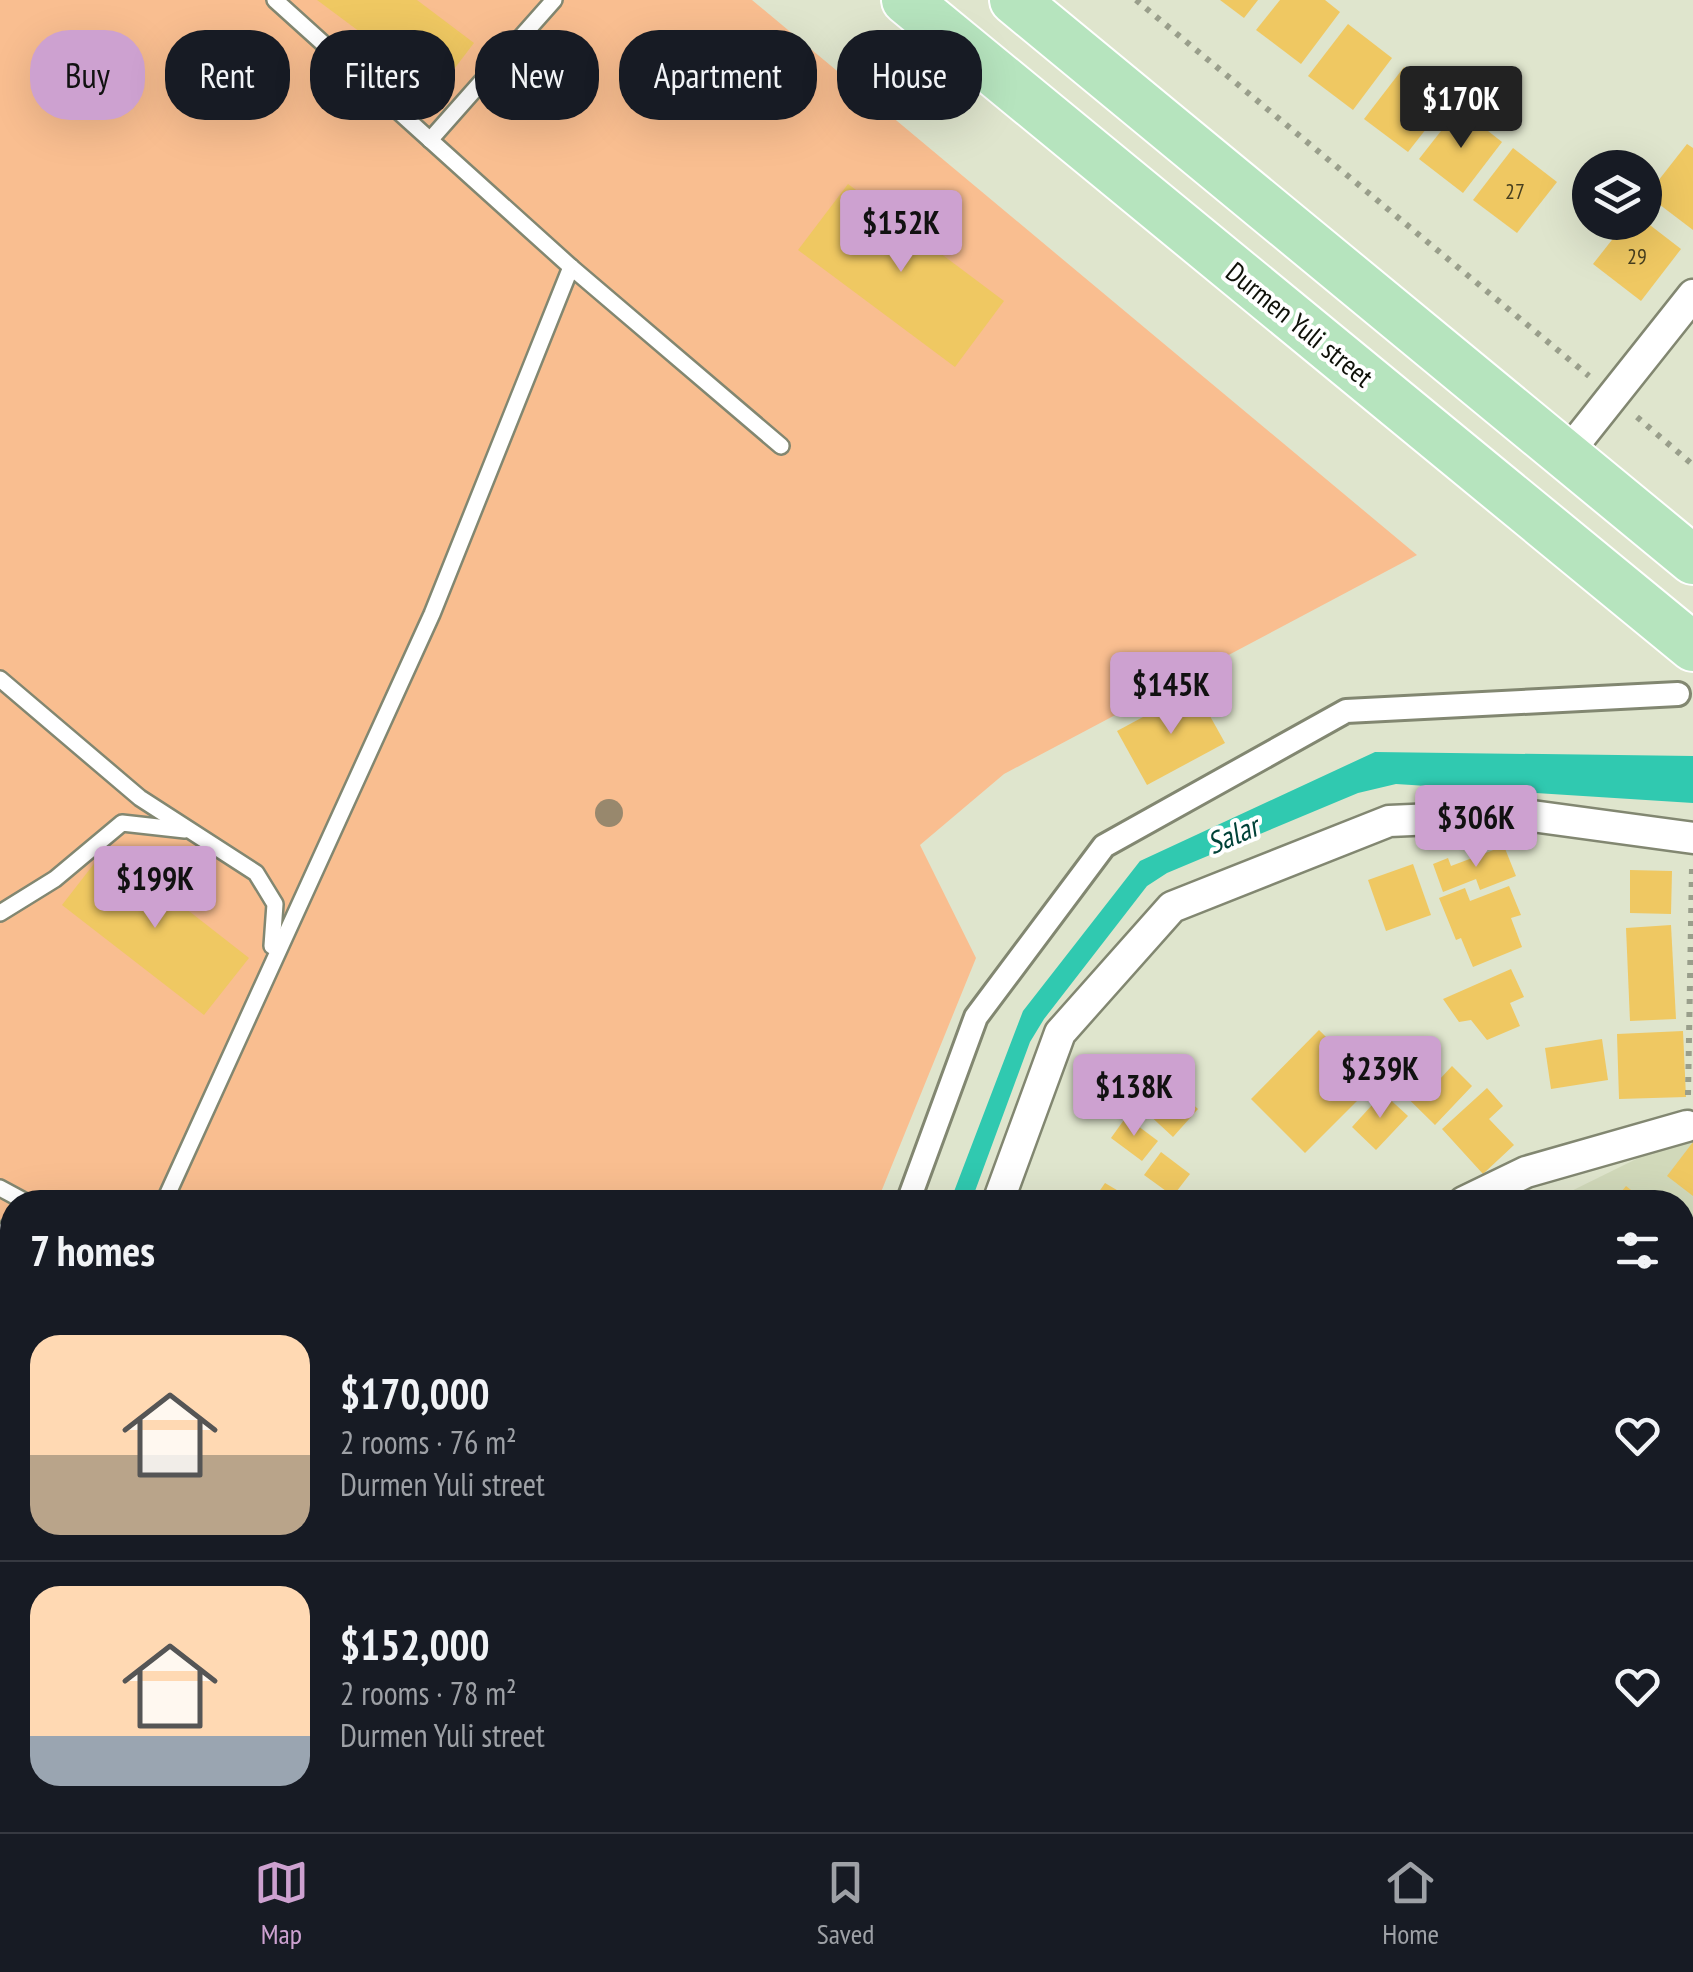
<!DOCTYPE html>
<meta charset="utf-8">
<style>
body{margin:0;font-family:"PT Sans Narrow",sans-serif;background:#20242c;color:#f1f3f6;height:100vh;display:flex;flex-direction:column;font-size:38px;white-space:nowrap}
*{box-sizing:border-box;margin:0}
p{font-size:32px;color:#9ea1a6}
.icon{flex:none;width:55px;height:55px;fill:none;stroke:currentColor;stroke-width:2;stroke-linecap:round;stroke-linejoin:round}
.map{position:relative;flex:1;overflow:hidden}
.side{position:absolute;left:0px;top:1190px;width:1695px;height:642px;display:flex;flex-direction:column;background:#171b24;border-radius:40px 40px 0 0;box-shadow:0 10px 40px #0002}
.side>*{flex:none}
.top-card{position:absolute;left:30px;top:30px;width:1000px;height:90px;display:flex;gap:20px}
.tools{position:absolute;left:1572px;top:150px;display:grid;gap:20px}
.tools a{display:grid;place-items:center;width:90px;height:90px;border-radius:50%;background:#171b24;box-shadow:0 10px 40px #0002;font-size:50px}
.price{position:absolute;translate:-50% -85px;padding:0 22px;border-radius:10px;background:#cda1d0;color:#111;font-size:32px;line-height:65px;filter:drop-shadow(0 2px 5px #0008)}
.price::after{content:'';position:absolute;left:50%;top:60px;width:30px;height:22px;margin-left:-15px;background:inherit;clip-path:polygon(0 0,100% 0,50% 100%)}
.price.current{background:#222;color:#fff}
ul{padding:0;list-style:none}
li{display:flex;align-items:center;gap:30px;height:250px;padding:0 30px}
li+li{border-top:2px solid #363941}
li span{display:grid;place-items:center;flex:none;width:280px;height:200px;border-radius:30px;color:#555}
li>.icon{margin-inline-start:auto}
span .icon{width:120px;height:120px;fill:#fffc;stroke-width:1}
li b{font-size:42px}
h2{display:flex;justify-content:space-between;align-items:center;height:120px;padding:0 30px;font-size:42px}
.chip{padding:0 35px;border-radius:40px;background:#171b24;box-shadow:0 10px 40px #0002;font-size:35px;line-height:90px}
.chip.current{background:#cda1d0;color:#111}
.tab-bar{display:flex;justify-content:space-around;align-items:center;height:140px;border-top:2px solid #363941;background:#171b24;font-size:28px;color:#9ea1a6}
.tab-bar a{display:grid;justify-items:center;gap:5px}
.tab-bar .current{color:#cda1d0}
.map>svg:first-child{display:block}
.built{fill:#d1d9ba}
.green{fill:#f9be90}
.water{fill:#30c9b0}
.building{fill:#efc862}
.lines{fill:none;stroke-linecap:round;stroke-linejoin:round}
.service-casing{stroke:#828771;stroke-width:20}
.pedestrian-casing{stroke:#828771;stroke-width:28}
.minor-casing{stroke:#828771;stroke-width:35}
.primary-casing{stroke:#fff;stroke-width:52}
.path{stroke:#999e8b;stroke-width:6;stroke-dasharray:5 8;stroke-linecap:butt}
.service{stroke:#fff;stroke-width:15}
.pedestrian{stroke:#fff;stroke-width:22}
.minor{stroke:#fff;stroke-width:30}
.primary{stroke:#b6e4be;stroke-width:48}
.tree{fill:#98886d}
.labels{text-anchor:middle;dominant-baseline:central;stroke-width:8;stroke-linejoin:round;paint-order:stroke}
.number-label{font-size:22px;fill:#473f1f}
.street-label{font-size:28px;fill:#0f1109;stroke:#fff}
.water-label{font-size:30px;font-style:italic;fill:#004238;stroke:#fff}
</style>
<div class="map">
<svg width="1693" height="1832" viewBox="0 0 1693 1832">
<rect width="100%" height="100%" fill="#dfe5cd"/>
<polygon class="built" points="1693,1131 1693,1832 1083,1832 1091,1820 1682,1820 1682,1202 1549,1202"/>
<polygon class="green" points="0,0 752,0 1417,555 1004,774 920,845 976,958 877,1202 12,1202 12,1820 663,1820 660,1832 0,1832"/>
<polygon class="water" points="1375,752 1693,756 1693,803 1396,784 1358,793 1167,873 1147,886 1044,1019 1030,1042 971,1202 950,1202 1023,1011 1140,861"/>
<g class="building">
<polygon points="317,0 417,0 474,43 438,90"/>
<polygon points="1220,0 1258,0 1244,18"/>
<polygon points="1280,0 1325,0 1340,12 1301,64 1256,30"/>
<polygon points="1348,24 1392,58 1353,110 1308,76"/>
<polygon points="1404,67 1448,101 1408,152 1364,119"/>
<polygon points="1459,108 1502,142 1463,193 1419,159"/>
<polygon points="1687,144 1693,148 1693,230 1647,195"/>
<polygon points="1513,148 1557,182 1517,233 1473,200"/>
<polygon points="848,184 1004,301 955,367 798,250"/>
<polygon points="1626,222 1646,222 1681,249 1641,301 1593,264"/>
<polygon points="1195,689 1225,743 1147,785 1117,731"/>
<polygon points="1504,846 1516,876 1480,890 1476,879 1443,892 1433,864 1448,858 1451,866"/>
<polygon points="107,847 249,958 204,1015 62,905"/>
<polygon points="1413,864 1431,915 1386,931 1368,880"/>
<polygon points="1630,870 1672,871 1671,914 1630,913"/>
<polygon points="1509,886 1521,915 1511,918 1522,947 1473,967 1461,938 1456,940 1439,898 1465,888 1470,901"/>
<polygon points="1671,925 1676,1019 1630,1021 1626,928"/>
<polygon points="1511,969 1524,997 1510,1003 1520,1026 1487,1040 1471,1020 1459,1022 1443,999"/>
<polygon points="1319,1030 1374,1084 1305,1153 1251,1099"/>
<polygon points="1683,1031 1686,1097 1619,1099 1617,1034"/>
<polygon points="1602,1039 1608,1080 1551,1089 1545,1048"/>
<polygon points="1396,1040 1438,1081 1452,1066 1472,1086 1435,1125 1372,1063"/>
<polygon points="1156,1071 1198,1109 1173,1137 1131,1098"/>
<polygon points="1487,1088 1503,1106 1489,1119 1514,1145 1483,1174 1442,1129"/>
<polygon points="1383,1093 1408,1116 1376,1150 1352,1127"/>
<polygon points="1126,1117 1158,1141 1142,1161 1111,1138"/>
<polygon points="1693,1142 1693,1196 1667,1176"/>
<polygon points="1161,1152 1190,1174 1173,1196 1144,1175"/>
<polygon points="1105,1183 1137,1202 1092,1202"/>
<polygon points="1626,1186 1646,1202 1613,1202"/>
<polygon points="1682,1232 1693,1240 1693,1597 1682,1610"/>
<polygon points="852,1820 927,1820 947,1832 844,1832"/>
<polygon points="1154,1820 1213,1820 1228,1832 1144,1832"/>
<polygon points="1294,1820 1450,1820 1453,1822 1446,1832 1310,1832"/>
</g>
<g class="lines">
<defs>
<g id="service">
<polyline points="275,0 571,267 781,446"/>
<polyline points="430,140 554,0"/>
<polyline points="0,679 140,798 256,873 275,904 272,946"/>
<polyline points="0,913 55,879 122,823 185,830"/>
<polyline points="0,1188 26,1202"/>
<polyline points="164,1202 432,614 571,267"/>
<polyline points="0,1238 12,1221"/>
<polyline points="1682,1695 1693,1682"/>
<polyline points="77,1820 88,1832"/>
<polyline points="336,1832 343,1820"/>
<polyline points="1570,1832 1580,1820"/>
</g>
<g id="pedestrian">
<polyline points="908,1202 976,1017 1104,846 1346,711 1678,694"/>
<polyline points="679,1832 683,1820"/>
</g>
<g id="minor">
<polyline points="1566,455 1693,295"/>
<polyline points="998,1202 1060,1033 1172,907 1389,821 1525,815 1693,838"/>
<polyline points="1464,1202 1526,1172 1687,1126"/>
<polyline points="765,1832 770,1820"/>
<polyline points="1013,1832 1021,1820"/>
</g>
<g id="primary">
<polyline points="906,0 1693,647"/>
<polyline points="1014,0 1693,560"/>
</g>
</defs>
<use href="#service" class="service-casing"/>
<use href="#pedestrian" class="pedestrian-casing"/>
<use href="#minor" class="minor-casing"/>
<use href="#primary" class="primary-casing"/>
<g class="path">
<polyline points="1136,0 1589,376"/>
<polyline points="1637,417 1693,465"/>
<polyline points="1688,1095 1692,867"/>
</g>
<use href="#service" class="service"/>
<use href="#pedestrian" class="pedestrian"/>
<use href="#minor" class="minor"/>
<use href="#primary" class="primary"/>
</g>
<circle class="tree" cx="609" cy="813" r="14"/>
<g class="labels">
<g class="number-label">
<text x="1515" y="191">27</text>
<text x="1637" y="256">29</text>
</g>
<g class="street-label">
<text transform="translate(1300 324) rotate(39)">Durmen Yuli street</text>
</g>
<g class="water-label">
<text transform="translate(1232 834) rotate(-23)">Salar</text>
</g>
</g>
</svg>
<div class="tools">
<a><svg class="icon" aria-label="layers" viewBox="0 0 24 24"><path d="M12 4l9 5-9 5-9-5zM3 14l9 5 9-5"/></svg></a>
</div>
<b class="price current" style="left:1461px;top:151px">$170K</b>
<b class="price" style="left:901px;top:275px">$152K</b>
<b class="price" style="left:1171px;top:737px">$145K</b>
<b class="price" style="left:1476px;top:870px">$306K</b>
<b class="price" style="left:155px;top:931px">$199K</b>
<b class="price" style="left:1380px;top:1121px">$239K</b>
<b class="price" style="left:1134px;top:1139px">$138K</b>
<div class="top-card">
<a class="chip current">Buy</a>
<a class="chip">Rent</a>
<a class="chip">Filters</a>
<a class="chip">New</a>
<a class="chip">Apartment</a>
<a class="chip">House</a>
</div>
<section class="side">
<h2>7 homes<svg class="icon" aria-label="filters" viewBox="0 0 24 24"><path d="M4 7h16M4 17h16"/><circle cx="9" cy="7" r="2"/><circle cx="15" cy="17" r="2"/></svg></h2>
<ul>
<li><span style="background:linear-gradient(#ffd9b3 60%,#b9a48a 0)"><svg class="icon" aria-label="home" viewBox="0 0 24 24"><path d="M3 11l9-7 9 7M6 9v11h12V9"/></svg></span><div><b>$170,000</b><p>2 rooms · 76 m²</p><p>Durmen Yuli street</p></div><svg class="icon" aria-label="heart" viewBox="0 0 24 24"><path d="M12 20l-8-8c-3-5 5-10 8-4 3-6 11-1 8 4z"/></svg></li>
<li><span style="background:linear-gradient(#ffd9b3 75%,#9aa5b1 0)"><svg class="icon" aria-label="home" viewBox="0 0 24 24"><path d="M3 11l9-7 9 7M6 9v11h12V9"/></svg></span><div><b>$152,000</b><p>2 rooms · 78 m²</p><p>Durmen Yuli street</p></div><svg class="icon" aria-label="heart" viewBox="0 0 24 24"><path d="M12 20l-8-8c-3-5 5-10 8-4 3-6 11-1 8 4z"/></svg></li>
</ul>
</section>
</div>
<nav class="tab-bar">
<a class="current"><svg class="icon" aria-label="map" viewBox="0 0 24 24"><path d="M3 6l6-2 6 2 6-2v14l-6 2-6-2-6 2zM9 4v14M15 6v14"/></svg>Map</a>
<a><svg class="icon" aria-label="saved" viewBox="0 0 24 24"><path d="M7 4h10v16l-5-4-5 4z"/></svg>Saved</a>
<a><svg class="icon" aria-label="home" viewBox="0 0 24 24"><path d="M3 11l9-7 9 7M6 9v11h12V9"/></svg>Home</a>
</nav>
